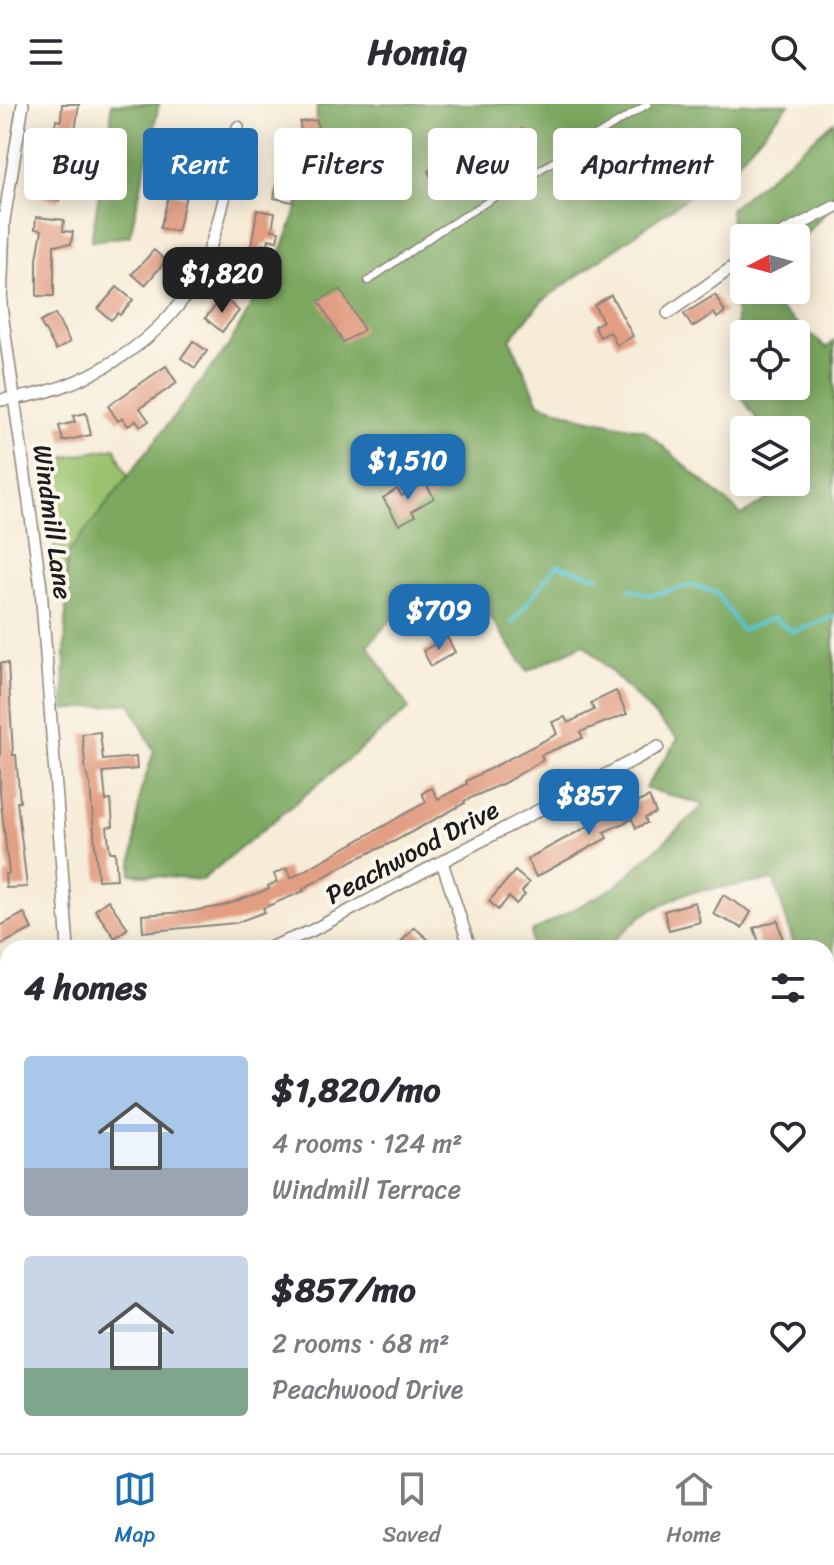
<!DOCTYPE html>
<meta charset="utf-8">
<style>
body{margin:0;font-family:Sriracha,sans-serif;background:#f2f2f3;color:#2b2b33;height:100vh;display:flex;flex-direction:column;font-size:30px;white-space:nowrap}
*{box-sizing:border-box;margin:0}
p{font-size:26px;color:#7c7c81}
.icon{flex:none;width:44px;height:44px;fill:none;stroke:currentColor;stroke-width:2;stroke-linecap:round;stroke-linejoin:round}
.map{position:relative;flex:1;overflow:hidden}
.sheet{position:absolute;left:0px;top:836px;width:834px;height:514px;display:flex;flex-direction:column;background:#fff;border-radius:24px 24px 0 0;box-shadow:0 4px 20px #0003}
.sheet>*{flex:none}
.hud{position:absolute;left:24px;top:24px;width:786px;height:72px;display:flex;gap:16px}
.needle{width:52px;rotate:264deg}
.tools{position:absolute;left:730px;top:120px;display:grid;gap:16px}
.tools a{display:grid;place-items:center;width:80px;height:80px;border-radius:8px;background:#fff;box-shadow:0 4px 20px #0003;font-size:40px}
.price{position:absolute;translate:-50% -68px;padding:0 18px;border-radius:16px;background:#1f6fb2;color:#fff;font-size:26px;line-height:52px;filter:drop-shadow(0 2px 4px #0008)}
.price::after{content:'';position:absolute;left:50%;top:48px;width:24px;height:18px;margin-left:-12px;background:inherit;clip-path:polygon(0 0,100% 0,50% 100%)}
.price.selected{background:#222;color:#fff}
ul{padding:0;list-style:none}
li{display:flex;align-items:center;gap:24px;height:200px;padding:0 24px}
li span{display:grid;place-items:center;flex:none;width:224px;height:160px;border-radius:8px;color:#555}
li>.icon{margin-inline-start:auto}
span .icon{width:96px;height:96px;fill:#fffc;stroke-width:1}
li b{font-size:34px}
h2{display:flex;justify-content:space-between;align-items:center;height:96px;padding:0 24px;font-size:34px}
.pill{padding:0 28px;border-radius:8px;background:#fff;box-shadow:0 4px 20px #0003;font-size:28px;line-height:72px}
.pill.selected{background:#1f6fb2;color:#fff}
header{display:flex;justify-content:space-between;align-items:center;height:104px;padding:0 24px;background:#fff;font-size:36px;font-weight:700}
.menu{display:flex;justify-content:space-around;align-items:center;height:112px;border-top:2px solid #e1e1e2;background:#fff;font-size:22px;color:#7c7c81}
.menu a{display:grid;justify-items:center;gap:4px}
.menu .selected{color:#1f6fb2}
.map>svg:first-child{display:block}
.green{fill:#9ac26e;stroke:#5b6f45;stroke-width:2}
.forest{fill:#7ba861;stroke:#4c623e;stroke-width:2;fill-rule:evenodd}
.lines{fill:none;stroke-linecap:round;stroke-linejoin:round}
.stream{stroke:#57c4cf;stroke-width:4}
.building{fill:#e29e83}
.lane-casing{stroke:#8a847a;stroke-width:9}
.street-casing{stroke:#8a847a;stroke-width:14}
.path{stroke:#8a847a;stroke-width:2;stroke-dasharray:2 6;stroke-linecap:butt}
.lane{stroke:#fff;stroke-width:6}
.street{stroke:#fff;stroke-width:11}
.labels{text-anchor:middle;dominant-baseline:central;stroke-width:8;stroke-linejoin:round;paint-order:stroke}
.street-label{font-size:26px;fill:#1c1c1c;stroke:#fbf7ec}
</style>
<header><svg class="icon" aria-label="menu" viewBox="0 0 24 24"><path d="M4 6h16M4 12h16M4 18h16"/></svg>Homiq<svg class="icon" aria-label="search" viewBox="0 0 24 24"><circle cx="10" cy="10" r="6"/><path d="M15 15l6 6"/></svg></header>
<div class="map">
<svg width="834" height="1349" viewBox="0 0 834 1349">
<rect width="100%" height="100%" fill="#fbf7ec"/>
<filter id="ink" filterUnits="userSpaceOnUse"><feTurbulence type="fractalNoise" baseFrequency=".0125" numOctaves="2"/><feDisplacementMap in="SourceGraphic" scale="16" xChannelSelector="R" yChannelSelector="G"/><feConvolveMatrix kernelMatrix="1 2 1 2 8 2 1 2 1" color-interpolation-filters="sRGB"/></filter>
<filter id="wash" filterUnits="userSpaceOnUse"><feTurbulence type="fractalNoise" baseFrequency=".006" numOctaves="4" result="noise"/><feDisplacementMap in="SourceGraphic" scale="32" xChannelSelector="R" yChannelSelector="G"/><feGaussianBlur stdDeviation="1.8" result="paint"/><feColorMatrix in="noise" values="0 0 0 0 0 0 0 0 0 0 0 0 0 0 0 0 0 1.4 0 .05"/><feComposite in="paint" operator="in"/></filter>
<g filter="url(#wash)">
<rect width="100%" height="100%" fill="#f7ecd8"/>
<polygon class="green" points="115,344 136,391 61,487 42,358"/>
<g class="forest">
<polygon points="111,0 159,0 130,132 91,137 111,18"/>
<path d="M317 0H789L738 57 542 197 510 235 539 299 581 313 644 326 742 411 798 376 796 326H764L740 291 730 105 834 18V99L798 139 796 147V134H744V186H785L780 205 827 244 834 237V1349H617L619 1342H826V844H795L774 776 686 789 642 811 606 844H532L531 828 615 783 704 701 645 684 678 635 584 540 527 567 483 502 404 501 368 541 409 605 202 776 131 770 140 690 154 647 130 599 64 606 67 451 229 241 280 150 315 59ZM744 230H796V282H744Z"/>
</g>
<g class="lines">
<g class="stream">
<polyline points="629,485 651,491 693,481 717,489 741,526 773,514 793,528 834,513"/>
<polyline points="512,519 557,461 599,473"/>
<polyline points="826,1336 834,1335"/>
</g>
</g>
<g id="blocks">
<g class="building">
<polygon points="62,0 79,0 72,48 67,47 59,97 43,94 56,16 61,17"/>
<polygon points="317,16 320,53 302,54 300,18"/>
<polygon points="522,25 532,41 508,56 498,40"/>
<polygon points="184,30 185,42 189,41 192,67 163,69 162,52 170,51 168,32"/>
<polygon points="446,56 456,74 438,85 428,67"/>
<polygon points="281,65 300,70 293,98 274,94"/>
<polygon points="170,87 186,92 177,128 160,124"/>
<polygon points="257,106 275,109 272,126 279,127 277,137 269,135 268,140 263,140 254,163 261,166 254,185 229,176 235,157 240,158 244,148 250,150"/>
<polygon points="36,113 64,116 63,127 73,128 71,140 54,141 54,192 37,192 37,155 42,126 35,125"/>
<polygon points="154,146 166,157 145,181 132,170"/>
<polygon points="117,183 133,196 120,211 118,209 111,216 98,205"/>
<polygon points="340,185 364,226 343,238 319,197"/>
<polygon points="611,191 633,232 617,241 610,228 600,233 594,222 603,217 594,201"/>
<polygon points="715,191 725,208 717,214 714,209 692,223 684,210"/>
<polygon points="223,193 239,207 222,228 205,214"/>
<polygon points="55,210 70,238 56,246 40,218"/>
<polygon points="193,237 207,247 195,264 181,254"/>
<polygon points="166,262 177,279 140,304 149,317 141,322 136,316 128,322 123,314 118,317 108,302"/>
<polygon points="86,309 91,331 63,337 59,322 75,318 73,312"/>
<polygon points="425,378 434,394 412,407 415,412 399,421 383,394 397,385 402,392"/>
<polygon points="447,533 455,548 431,562 423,547"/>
<polygon points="0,559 8,559 13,651 16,651 20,698 17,698 27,783 6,784 5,770 9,769 0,690"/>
<polygon points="616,587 627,610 580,628 583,634 541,651 543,656 504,679 464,697 465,699 395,737 354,756 303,785 304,787 263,804 265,808 235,819 143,828 142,811 187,808 223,802 269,785 268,782 277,778 274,770 287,764 291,774 426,698 422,689 432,684 438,695 467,680 466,677 557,630 552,618 565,613 568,619 594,606 591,599"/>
<polygon points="100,628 103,656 136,653 137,665 103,668 106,697 111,696 113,722 107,723 110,748 115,748 117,775 98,776 90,681 86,669 82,630"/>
<polygon points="649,693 656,709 645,714 647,719 636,724 632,715 604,728 607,734 536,773 527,755 611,710"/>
<polygon points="515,767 529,779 522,788 525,791 516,800 509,793 498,806 489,797"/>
<polygon points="723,791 751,808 742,824 713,810"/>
<polygon points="108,796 128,824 115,834 95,806"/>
<polygon points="695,798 700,818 669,826 664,807"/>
<polygon points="24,809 32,825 0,841 0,822"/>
<polygon points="778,816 784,840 761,844 754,824"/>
<polygon points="414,823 438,844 410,844 402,837"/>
</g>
</g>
</g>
<g filter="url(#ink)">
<use href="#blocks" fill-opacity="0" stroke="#8a847a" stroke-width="2"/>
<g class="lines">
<defs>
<polyline id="lane" points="368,177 441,126 648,0"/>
<g id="street">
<polyline points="23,0 4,116 1,202 41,484 68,844"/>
<polyline points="774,134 834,103"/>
<polyline points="668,209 744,155"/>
<path d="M0 296C79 290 166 238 201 165 222 120 229 71 238 23"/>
<polyline points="442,758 470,844"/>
<polyline points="269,844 311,827 658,643"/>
<polyline points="0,878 8,877"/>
<polyline points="171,1342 174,1349"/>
<polyline points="418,1342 454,1349"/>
<polyline points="586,1342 588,1349"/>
<polyline points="118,1349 131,1342"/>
<polyline points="511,1349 545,1342"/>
</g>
</defs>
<use href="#lane" class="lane-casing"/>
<use href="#street" class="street-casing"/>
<g class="path">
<polyline points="826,1050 834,1044"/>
<polyline points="790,1349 790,1342"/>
</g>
<use href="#lane" class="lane"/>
<use href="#street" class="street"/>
</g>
</g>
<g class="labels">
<g class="street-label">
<text transform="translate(53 418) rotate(82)">Windmill Lane</text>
<text transform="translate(412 748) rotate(-28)">Peachwood Drive</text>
</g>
</g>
</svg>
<div class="tools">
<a><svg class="needle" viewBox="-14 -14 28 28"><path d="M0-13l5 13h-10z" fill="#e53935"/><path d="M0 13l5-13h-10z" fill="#7c7c81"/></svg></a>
<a><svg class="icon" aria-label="locate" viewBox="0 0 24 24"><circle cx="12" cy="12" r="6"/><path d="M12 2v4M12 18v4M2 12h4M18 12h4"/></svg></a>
<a><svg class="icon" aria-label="layers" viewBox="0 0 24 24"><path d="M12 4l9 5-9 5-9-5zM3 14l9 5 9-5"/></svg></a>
</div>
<b class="price selected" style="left:222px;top:211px">$1,820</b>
<b class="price" style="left:408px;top:398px">$1,510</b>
<b class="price" style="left:439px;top:548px">$709</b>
<b class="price" style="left:589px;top:733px">$857</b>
<div class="hud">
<a class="pill">Buy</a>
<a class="pill selected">Rent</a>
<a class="pill">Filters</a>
<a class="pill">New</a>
<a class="pill">Apartment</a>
</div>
<section class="sheet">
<h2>4 homes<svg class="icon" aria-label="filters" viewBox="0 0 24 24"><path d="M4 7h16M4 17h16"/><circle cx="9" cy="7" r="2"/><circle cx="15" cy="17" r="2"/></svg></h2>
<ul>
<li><span style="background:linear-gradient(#a9c7e8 70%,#9aa5b1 0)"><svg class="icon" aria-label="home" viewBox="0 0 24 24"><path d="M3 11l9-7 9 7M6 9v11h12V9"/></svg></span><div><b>$1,820/mo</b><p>4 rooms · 124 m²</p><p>Windmill Terrace</p></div><svg class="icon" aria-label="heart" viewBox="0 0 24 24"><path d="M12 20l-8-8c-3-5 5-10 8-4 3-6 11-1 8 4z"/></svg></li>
<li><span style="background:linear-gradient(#c9d6e8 70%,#7fa58c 0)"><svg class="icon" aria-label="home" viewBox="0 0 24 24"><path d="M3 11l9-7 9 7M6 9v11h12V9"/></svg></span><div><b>$857/mo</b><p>2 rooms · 68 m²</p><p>Peachwood Drive</p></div><svg class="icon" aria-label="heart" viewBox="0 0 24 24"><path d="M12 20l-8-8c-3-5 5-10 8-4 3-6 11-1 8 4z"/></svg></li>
</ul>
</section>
</div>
<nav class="menu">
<a class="selected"><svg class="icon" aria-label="map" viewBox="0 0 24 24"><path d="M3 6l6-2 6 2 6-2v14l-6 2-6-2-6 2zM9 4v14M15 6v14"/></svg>Map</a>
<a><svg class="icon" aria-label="saved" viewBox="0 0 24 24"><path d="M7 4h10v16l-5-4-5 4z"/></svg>Saved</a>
<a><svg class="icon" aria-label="home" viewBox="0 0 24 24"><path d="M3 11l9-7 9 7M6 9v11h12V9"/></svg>Home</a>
</nav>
